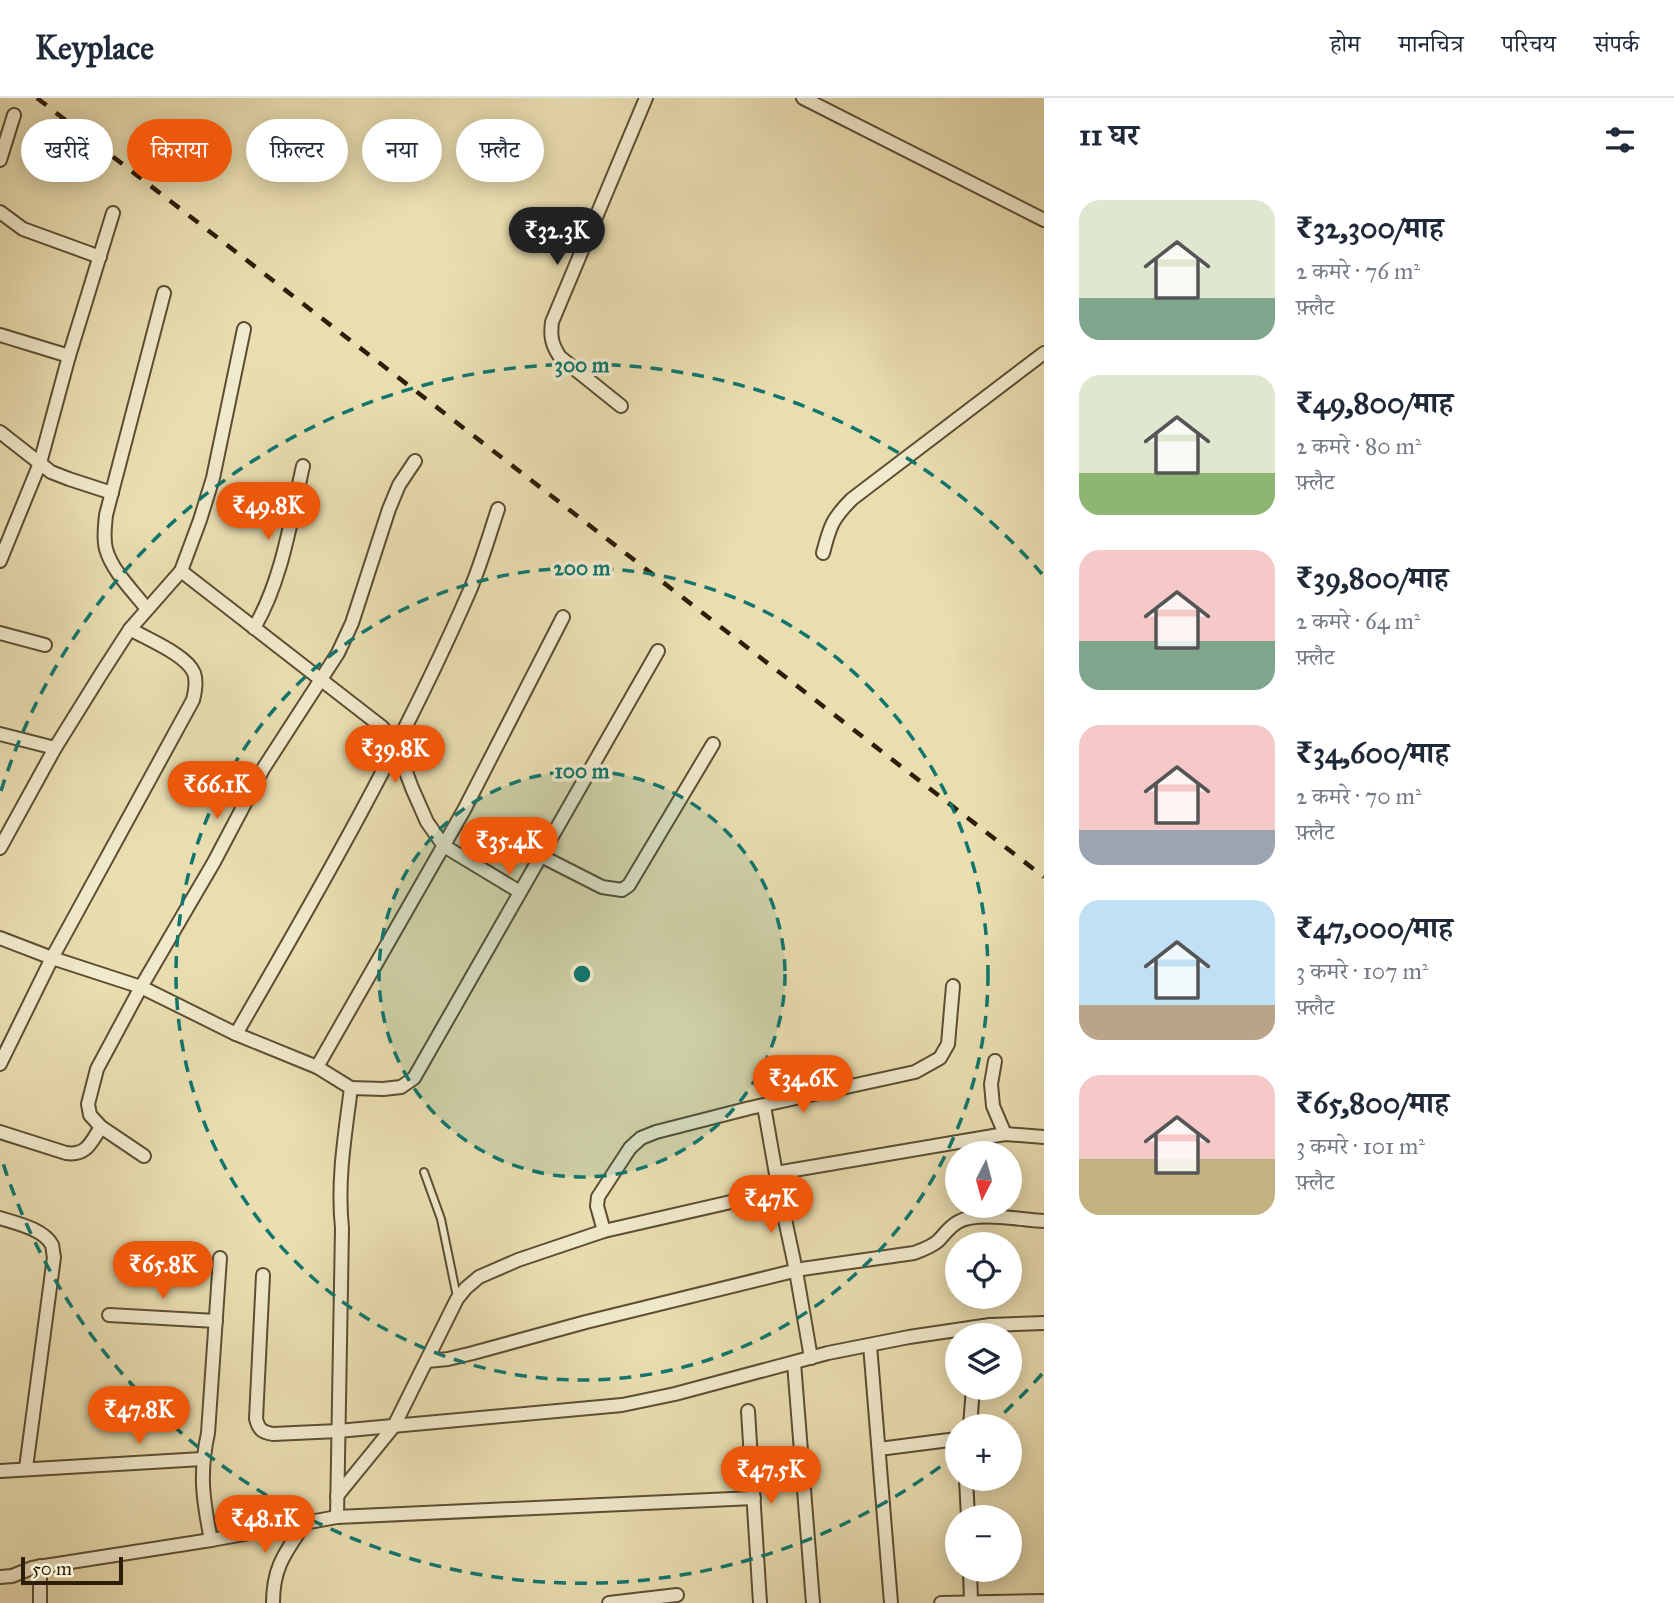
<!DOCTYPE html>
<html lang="hi">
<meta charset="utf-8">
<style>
body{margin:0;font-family:"IM FELL Great Primer","Noto Serif Devanagari",serif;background:#f2f2f3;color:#1f2937;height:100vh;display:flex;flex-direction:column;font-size:26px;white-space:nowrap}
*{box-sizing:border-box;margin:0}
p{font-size:23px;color:#747a83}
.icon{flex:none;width:38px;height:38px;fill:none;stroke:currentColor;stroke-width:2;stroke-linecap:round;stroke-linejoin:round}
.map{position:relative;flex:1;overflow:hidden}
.drawer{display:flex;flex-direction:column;background:#fff;width:630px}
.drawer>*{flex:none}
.hud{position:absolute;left:21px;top:21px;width:665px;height:63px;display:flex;gap:14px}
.needle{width:46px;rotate:186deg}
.controls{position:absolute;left:945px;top:1043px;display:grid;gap:14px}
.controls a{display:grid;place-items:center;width:77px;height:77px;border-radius:50%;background:#fff;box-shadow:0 4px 18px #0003;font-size:35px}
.scale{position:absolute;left:21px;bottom:18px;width:102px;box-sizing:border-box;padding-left:7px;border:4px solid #2d1e09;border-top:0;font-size:19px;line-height:24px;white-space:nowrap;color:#2d1e09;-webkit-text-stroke:5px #f1eacc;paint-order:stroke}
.price{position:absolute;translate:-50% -60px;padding:0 16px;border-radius:24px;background:#ea580c;color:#fff;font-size:23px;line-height:46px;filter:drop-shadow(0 2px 4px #0008)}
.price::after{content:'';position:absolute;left:50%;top:42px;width:21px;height:16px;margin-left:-10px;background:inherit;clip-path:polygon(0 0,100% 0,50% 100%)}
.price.on{background:#222;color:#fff}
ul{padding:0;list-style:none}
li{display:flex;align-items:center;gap:21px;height:175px;padding:0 35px}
li span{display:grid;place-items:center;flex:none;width:196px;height:140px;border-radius:21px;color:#555}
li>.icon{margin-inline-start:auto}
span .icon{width:84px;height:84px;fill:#fffc;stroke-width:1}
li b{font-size:30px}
h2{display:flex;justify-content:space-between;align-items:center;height:84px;padding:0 35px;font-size:30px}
.chip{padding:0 24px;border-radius:32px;background:#fff;box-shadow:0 4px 18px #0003;font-size:24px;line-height:63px}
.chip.on{background:#ea580c;color:#fff}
header{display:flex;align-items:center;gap:42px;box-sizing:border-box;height:98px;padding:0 35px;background:#fff;border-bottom:2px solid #e0e1e3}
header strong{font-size:33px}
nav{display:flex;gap:38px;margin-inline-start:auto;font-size:24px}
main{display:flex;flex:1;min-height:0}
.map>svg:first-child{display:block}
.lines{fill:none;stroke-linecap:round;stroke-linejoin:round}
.service-casing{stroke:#5c4e33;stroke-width:10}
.minor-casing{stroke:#5c4e33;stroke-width:16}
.service{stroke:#f1eacc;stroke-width:6}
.minor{stroke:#f1eacc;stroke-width:12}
.rail{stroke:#2d1e09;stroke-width:4.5;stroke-dasharray:12 12;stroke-linecap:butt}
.ring{fill:none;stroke:#0f766e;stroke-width:3.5;stroke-dasharray:12 9}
.centre{fill:#0f766e;stroke:#f1eacc;stroke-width:3.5}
.ring-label{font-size:21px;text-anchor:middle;font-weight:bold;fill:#0f766e;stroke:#f1eacc;stroke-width:7;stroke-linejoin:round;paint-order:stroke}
</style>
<header>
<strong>Keyplace</strong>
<nav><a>होम</a><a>मानचित्र</a><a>परिचय</a><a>संपर्क</a></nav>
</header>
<main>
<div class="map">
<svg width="1044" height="1505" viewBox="0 0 1044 1505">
<rect width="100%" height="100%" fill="#eadeb1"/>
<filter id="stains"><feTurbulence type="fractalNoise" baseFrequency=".00286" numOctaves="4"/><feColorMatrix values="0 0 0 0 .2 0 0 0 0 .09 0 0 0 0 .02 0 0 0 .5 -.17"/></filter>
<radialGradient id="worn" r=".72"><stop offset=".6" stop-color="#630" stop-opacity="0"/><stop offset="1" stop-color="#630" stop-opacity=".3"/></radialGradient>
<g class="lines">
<defs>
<polyline id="service" points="424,1074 441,1121 457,1199"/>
<g id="minor">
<polyline points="803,0 1044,122"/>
<polyline points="0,62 14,17"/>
<polyline points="0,114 23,131 100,159"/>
<polyline points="0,237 69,258"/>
<path d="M621 308 560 259C552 247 550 239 552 224L646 0"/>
<polyline points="0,334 51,374 69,381 112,395"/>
<path d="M823 455C830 428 832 421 852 401L1044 255"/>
<polyline points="0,463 40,365 69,258 113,115"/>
<polyline points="181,473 382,629 396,647 412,690 427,724 444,748 520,794"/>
<path d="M147 511C133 493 112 473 106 451 103 440 105 428 106 417L164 195"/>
<path d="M254 530C282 483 291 421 303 368"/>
<polyline points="0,535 45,547"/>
<polyline points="0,636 55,650"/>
<polyline points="0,750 55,650 101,576 130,531 181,473 200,422 213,380 244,231"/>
<polyline points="541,758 602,789 622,792 629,787 713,646"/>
<path d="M0 840 52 860 141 889 236 936 317 969 351 990C345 1037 337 1083 342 1130L337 1419"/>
<path d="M236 936C320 791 403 646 470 492 481 466 489 438 498 411"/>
<polyline points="995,963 991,986 993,1008 1005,1036"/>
<path d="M0 966 52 860 193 602C195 594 197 583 194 575 187 557 147 541 130 531"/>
<polyline points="317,969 464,712 563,519"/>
<polyline points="351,990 383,991 401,989 414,980 658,553"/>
<polyline points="764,1008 779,1093 796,1173 811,1260"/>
<path d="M0 1034 66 1055C87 1058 91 1044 101 1029"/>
<polyline points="144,1058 101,1029 90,1017 88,1006 97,971 141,889 214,764 263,671 338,555 352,525 389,411 399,387 415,363"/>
<polyline points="776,1075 1005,1036 1044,1039"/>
<path d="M0 1120C15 1125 44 1131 52 1147 53 1151 53 1155 54 1159L26 1370"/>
<polyline points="604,1133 597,1108 598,1099 630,1050 641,1040 656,1034 750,1010 915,974 940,960 948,946 953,888"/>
<path d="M263 1177 256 1321C259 1332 262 1334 273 1336L338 1333 622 1307 675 1296 828 1255 909 1239 990 1227 1044 1225"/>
<polyline points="109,1217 216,1223"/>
<polyline points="870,1247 891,1505"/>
<path d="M427 1263 448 1261 473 1255 586 1224 802 1171 914 1155C922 1152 931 1149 938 1143 945 1136 949 1129 958 1124 976 1113 1022 1122 1044 1123"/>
<polyline points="794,1265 813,1505"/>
<polyline points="748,1313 760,1505"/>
<polyline points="970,1328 973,1290"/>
<polyline points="879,1351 957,1341"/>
<polyline points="0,1373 202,1361"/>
<polyline points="966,1381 968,1419"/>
<polyline points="337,1398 394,1328 457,1201 466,1190 479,1179 518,1162 604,1133 779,1093"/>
<path d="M211 1442C203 1402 199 1376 208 1335L220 1160"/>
<polyline points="40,1468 40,1505"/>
<polyline points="970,1472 971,1504"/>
<polyline points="0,1479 12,1478 32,1470 211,1442 337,1419 754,1400"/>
<path d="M273 1505C273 1468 286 1454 305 1425"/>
<polyline points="609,1505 677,1497"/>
<polyline points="941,1505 1044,1503"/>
</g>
</defs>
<use href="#service" class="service-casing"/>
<use href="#minor" class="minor-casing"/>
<use href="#service" class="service"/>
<use href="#minor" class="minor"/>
<polyline class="rail" points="37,0 1044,779"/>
</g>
<circle cx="582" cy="876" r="203" fill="#0f766e" fill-opacity=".12"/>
<g class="ring">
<circle cx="582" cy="876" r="203"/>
<circle cx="582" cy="876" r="406"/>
<path d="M1042 1276A609 609 0 0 1 993 1325M957 1356A609 609 0 0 1 1 1059M1 693A609 609 0 0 1 1042 476"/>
</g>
<circle cx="582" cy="876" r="10" class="centre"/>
<g class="ring-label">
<text x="582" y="274">300 m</text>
<text x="582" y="477">200 m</text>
<text x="582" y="680">100 m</text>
</g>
<rect width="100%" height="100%" filter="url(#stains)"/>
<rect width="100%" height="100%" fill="url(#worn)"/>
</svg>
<div class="controls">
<a><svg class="needle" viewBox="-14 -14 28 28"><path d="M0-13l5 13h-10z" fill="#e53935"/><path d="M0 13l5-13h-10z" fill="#747a83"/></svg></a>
<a><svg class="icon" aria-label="locate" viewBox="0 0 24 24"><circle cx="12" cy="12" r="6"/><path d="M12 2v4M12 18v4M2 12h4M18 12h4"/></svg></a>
<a><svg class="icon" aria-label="layers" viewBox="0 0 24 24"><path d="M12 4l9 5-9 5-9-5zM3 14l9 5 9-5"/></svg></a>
<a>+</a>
<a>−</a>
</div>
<div class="scale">50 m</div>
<b class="price on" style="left:557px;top:169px">₹32.3K</b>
<b class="price" style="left:268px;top:444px">₹49.8K</b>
<b class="price" style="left:395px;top:687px">₹39.8K</b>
<b class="price" style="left:217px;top:723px">₹66.1K</b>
<b class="price" style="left:509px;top:779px">₹35.4K</b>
<b class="price" style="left:803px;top:1017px">₹34.6K</b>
<b class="price" style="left:771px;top:1137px">₹47K</b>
<b class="price" style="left:163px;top:1203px">₹65.8K</b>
<b class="price" style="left:139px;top:1348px">₹47.8K</b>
<b class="price" style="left:771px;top:1408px">₹47.5K</b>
<b class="price" style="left:265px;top:1457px">₹48.1K</b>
<div class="hud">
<a class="chip">खरीदें</a>
<a class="chip on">किराया</a>
<a class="chip">फ़िल्टर</a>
<a class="chip">नया</a>
<a class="chip">फ़्लैट</a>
</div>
</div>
<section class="drawer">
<h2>11 घर<svg class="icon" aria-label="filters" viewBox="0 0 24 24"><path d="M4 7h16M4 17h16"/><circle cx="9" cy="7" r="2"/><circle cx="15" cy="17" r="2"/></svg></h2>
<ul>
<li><span style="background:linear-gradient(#dfe7d0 70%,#7fa58c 0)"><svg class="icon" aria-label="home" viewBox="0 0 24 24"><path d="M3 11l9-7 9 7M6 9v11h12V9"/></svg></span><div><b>₹32,300/माह</b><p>2 कमरे · 76 m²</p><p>फ़्लैट</p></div></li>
<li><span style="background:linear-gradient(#dfe7d0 70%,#8fb573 0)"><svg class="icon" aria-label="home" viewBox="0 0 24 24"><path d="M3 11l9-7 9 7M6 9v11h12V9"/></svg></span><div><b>₹49,800/माह</b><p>2 कमरे · 80 m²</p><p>फ़्लैट</p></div></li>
<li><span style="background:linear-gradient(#f6c9c9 65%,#7fa58c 0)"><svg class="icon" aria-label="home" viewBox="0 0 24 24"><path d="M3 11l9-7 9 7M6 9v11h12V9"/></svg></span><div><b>₹39,800/माह</b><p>2 कमरे · 64 m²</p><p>फ़्लैट</p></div></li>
<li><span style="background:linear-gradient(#f6c9c9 75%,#9aa5b1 0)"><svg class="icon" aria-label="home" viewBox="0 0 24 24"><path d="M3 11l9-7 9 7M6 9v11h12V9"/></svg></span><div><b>₹34,600/माह</b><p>2 कमरे · 70 m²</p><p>फ़्लैट</p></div></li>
<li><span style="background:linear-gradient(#bfe0f5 75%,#b9a48a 0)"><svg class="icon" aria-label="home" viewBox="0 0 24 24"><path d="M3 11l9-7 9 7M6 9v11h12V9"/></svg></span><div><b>₹47,000/माह</b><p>3 कमरे · 107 m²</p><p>फ़्लैट</p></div></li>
<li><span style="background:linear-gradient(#f6c9c9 60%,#c2b280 0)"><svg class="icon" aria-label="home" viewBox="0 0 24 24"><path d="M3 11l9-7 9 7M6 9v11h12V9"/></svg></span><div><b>₹65,800/माह</b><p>3 कमरे · 101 m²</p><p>फ़्लैट</p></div></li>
</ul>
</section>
</main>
